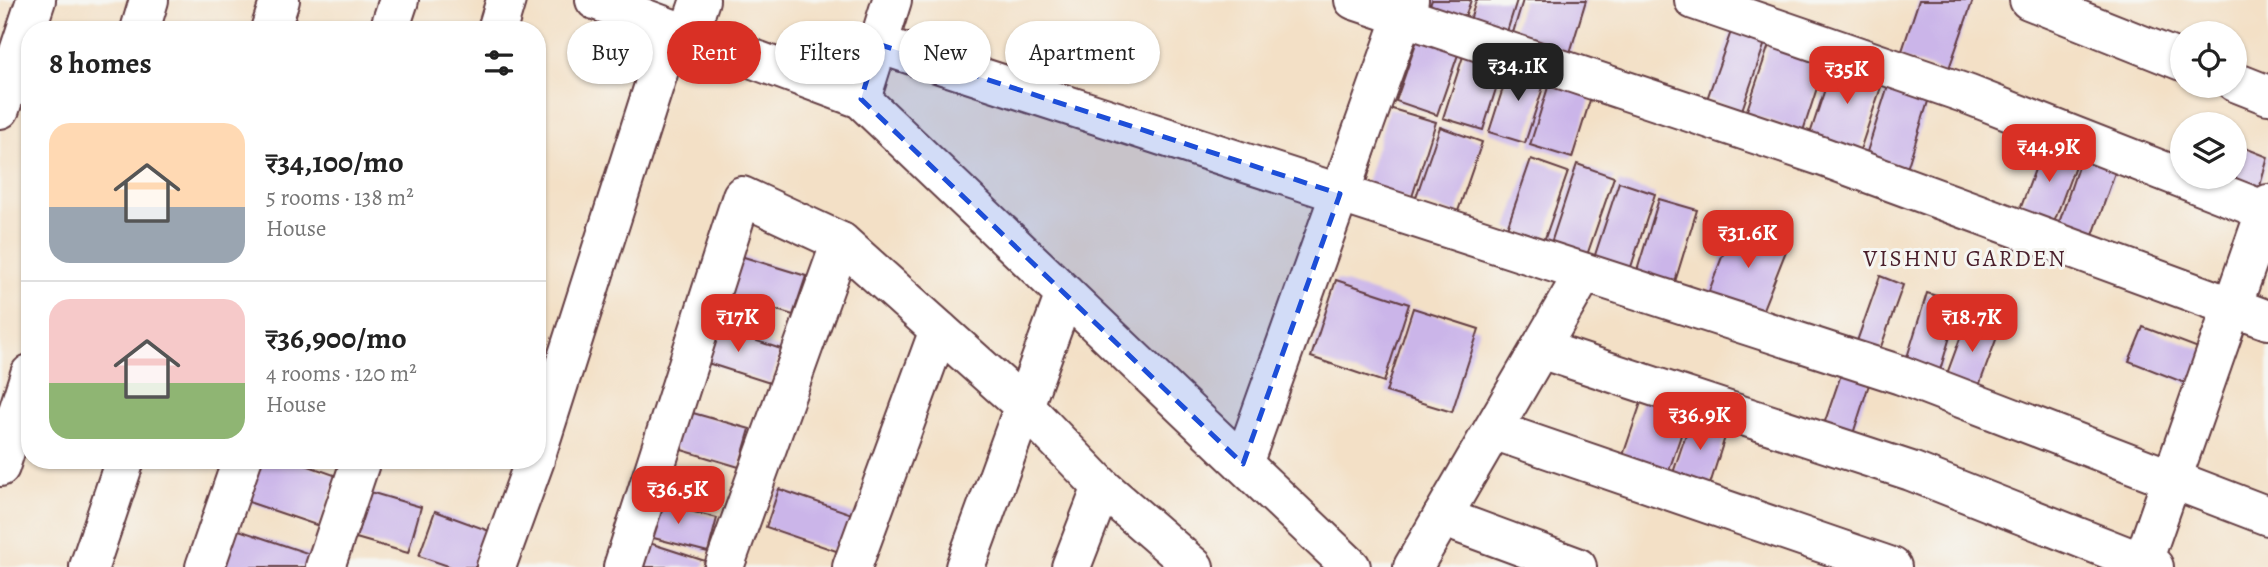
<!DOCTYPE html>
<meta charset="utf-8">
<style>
body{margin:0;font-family:Alegreya,serif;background:#f6f6f6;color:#222;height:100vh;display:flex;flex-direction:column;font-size:26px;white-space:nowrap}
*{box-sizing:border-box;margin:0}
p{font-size:23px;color:#767676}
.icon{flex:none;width:38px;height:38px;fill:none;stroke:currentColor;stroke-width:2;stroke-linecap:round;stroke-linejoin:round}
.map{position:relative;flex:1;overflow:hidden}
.panel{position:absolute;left:21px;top:21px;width:525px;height:448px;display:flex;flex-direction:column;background:#fff;border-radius:28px;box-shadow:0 2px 5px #0004}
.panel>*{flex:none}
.banner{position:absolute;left:567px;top:21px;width:665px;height:63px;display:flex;gap:14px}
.controls{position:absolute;left:2170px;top:21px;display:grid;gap:14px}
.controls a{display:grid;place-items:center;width:77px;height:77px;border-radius:50%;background:#fff;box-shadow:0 2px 5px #0004;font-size:35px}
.price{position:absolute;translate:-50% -60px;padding:0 16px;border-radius:14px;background:#d93025;color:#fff;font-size:23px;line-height:46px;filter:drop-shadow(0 2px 4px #0008)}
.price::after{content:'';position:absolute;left:50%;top:42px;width:21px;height:16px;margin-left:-10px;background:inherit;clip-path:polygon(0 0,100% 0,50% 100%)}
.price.active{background:#222;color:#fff}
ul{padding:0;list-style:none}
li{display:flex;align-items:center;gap:21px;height:175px;padding:0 28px}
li+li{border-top:2px solid #e0e0e0}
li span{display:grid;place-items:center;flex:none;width:196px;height:140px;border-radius:21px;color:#555}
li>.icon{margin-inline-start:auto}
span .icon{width:84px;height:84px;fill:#fffc;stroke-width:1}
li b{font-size:30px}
h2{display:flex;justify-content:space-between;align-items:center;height:84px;padding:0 28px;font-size:30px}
.pill{padding:0 24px;border-radius:32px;background:#fff;box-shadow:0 2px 5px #0004;font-size:24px;line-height:63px}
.pill.active{background:#d93025;color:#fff}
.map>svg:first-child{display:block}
.building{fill:#cbb5e9}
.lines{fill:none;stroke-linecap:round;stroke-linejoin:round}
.minor-casing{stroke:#633c42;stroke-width:42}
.tertiary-casing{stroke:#633c42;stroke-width:42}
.minor{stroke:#fff;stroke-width:38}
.tertiary{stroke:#fff;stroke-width:38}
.marked{fill:#1d4ed8;fill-opacity:0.2;stroke:#1d4ed8;stroke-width:5;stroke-dasharray:14 9;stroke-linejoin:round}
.labels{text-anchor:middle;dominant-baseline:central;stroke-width:6;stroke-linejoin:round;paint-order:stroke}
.neighbourhood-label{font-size:23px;letter-spacing:2px;fill:#4a1f2b;stroke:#f6f6f2}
</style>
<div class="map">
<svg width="2268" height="567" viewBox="0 0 2268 567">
<rect width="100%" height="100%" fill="#f6f6f2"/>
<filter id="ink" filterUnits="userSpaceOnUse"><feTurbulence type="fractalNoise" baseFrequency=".0143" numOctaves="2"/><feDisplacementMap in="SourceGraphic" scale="14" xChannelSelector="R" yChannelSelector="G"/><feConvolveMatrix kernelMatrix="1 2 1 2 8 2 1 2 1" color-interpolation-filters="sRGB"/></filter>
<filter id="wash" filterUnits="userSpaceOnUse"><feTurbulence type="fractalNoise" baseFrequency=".00686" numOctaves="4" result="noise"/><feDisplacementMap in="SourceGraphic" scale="28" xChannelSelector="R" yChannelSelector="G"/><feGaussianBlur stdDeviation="1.57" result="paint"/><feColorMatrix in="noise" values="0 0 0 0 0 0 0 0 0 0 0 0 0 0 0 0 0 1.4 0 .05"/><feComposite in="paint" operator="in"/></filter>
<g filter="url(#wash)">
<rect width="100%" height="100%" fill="#f3e0c6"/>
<g id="blocks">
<g class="building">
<polygon points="1432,0 1471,0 1464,20 1429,8"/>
<polygon points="1476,0 1517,0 1506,35 1469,24"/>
<polygon points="1523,0 1586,0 1570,53 1512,36"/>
<polygon points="1919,0 1973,0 1947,74 1900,57"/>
<polygon points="1422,26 1463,40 1437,115 1396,101"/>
<polygon points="1733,26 1767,37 1742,110 1707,99"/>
<polygon points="1772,36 1828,54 1803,131 1746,113"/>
<polygon points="1467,44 1506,57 1483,130 1443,118"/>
<polygon points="1835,59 1885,75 1859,153 1809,137"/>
<polygon points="1511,63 1547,75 1525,143 1489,132"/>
<polygon points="1554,68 1596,81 1572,158 1530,145"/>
<polygon points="1889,82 1930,95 1907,169 1866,155"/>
<polygon points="1389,108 1436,122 1411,200 1365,186"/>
<polygon points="1440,127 1482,142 1457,214 1415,200"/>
<polygon points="2046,140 2080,152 2052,228 2018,215"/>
<polygon points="2235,144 2268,157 2258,193 2217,177 2235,177"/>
<polygon points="2084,149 2119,161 2091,241 2057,229"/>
<polygon points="1531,159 1568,172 1544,241 1507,228"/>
<polygon points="1577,164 1614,177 1586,258 1550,246"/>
<polygon points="1619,182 1655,194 1629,273 1593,261"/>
<polygon points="1659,199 1697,210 1674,285 1636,274"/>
<polygon points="1734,225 1788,246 1761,314 1708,294"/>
<polygon points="734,254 806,276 793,315 722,293"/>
<polygon points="1880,276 1903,285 1878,355 1855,347"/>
<polygon points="1336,280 1409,304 1384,382 1311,357"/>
<polygon points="1927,293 1960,303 1938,377 1904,367"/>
<polygon points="1413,308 1479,329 1452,412 1386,392"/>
<polygon points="1969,314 2001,326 1976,394 1944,382"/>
<polygon points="706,324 781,349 770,383 695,359"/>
<polygon points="2143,327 2209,352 2195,387 2129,361"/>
<polygon points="1846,360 1874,369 1850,443 1821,433"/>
<polygon points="1646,388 1692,403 1664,485 1618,470"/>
<polygon points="1695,407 1731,418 1706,497 1669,485"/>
<polygon points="675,408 750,429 739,467 665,445"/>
<polygon points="244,460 292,460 337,476 319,526 231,496"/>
<polygon points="779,489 855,515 842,553 766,527"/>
<polygon points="370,492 421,507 408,553 356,538"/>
<polygon points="648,500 717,518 708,552 638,534"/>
<polygon points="435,511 495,533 483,567 451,567 419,556"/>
<polygon points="224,525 319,557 315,567 216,567"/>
<polygon points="637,539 705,561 703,567 628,567"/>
</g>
</g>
</g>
<g filter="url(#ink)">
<use href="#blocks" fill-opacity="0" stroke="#633c42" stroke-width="2"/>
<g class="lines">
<defs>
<g id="minor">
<polyline points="1354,0 1821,156 2268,320"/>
<polyline points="1694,0 1967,94 2268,212"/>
<polyline points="2029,0 2182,61"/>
<polyline points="140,30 149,0"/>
<polyline points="270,30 280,0"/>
<polyline points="389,30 399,0"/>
<polyline points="497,30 506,0"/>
<polyline points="688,35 700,0"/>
<polyline points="878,44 1901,375 2268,516"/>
<polyline points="2235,82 2268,95"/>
<polyline points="861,99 892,0"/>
<polyline points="0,109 36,0"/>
<polyline points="1540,349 1911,471 2154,567"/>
<polyline points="1493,430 1892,567"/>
<polyline points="537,452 672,29"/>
<polyline points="1243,464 1409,0"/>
<polyline points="0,467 30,374"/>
<polyline points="1442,517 1577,567"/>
<polyline points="89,567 125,460"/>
<polyline points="205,567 242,460"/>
<polyline points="325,567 361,460"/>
<polyline points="496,567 535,460"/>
<polyline points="623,567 742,196 841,242 1024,406 1102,487 1194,567"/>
<polyline points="724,567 841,242"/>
<polyline points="852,567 939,330"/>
<polyline points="965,567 1065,294"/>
<polyline points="1071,567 1102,487"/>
<polyline points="1413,567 1584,273"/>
<polyline points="2141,567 2268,204"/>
</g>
<polyline id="tertiary" points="595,0 861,99 1351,567"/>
</defs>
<use href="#minor" class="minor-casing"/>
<use href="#tertiary" class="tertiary-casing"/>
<use href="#minor" class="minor"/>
<use href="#tertiary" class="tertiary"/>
</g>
</g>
<path class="marked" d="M878 44 1340 194 1243 464 861 99Z"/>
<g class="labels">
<g class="neighbourhood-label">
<text x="1965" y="258">VISHNU GARDEN</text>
</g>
</g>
</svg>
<div class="controls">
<a><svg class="icon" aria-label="locate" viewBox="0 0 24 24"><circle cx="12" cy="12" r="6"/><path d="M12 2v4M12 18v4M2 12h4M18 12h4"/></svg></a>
<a><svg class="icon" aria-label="layers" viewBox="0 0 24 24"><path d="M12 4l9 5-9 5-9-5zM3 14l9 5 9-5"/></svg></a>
</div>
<b class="price active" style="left:1518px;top:103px">₹34.1K</b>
<b class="price" style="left:1847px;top:106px">₹35K</b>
<b class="price" style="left:2049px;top:184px">₹44.9K</b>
<b class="price" style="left:1748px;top:270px">₹31.6K</b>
<b class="price" style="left:738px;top:354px">₹17K</b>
<b class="price" style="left:1972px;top:354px">₹18.7K</b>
<b class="price" style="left:1700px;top:452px">₹36.9K</b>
<b class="price" style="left:678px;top:526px">₹36.5K</b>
<div class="banner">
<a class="pill">Buy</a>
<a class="pill active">Rent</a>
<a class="pill">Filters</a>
<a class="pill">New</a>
<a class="pill">Apartment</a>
</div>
<section class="panel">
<h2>8 homes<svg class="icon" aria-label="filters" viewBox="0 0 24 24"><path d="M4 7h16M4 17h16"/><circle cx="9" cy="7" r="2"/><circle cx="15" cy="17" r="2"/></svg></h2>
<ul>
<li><span style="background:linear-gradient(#ffd9b3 60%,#9aa5b1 0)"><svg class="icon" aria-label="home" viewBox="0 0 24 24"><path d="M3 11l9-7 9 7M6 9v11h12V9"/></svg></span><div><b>₹34,100/mo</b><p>5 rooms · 138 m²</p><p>House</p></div></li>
<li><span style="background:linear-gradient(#f6c9c9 60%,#8fb573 0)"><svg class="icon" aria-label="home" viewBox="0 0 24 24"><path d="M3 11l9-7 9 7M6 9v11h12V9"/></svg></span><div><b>₹36,900/mo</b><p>4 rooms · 120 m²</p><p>House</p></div></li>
</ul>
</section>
</div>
